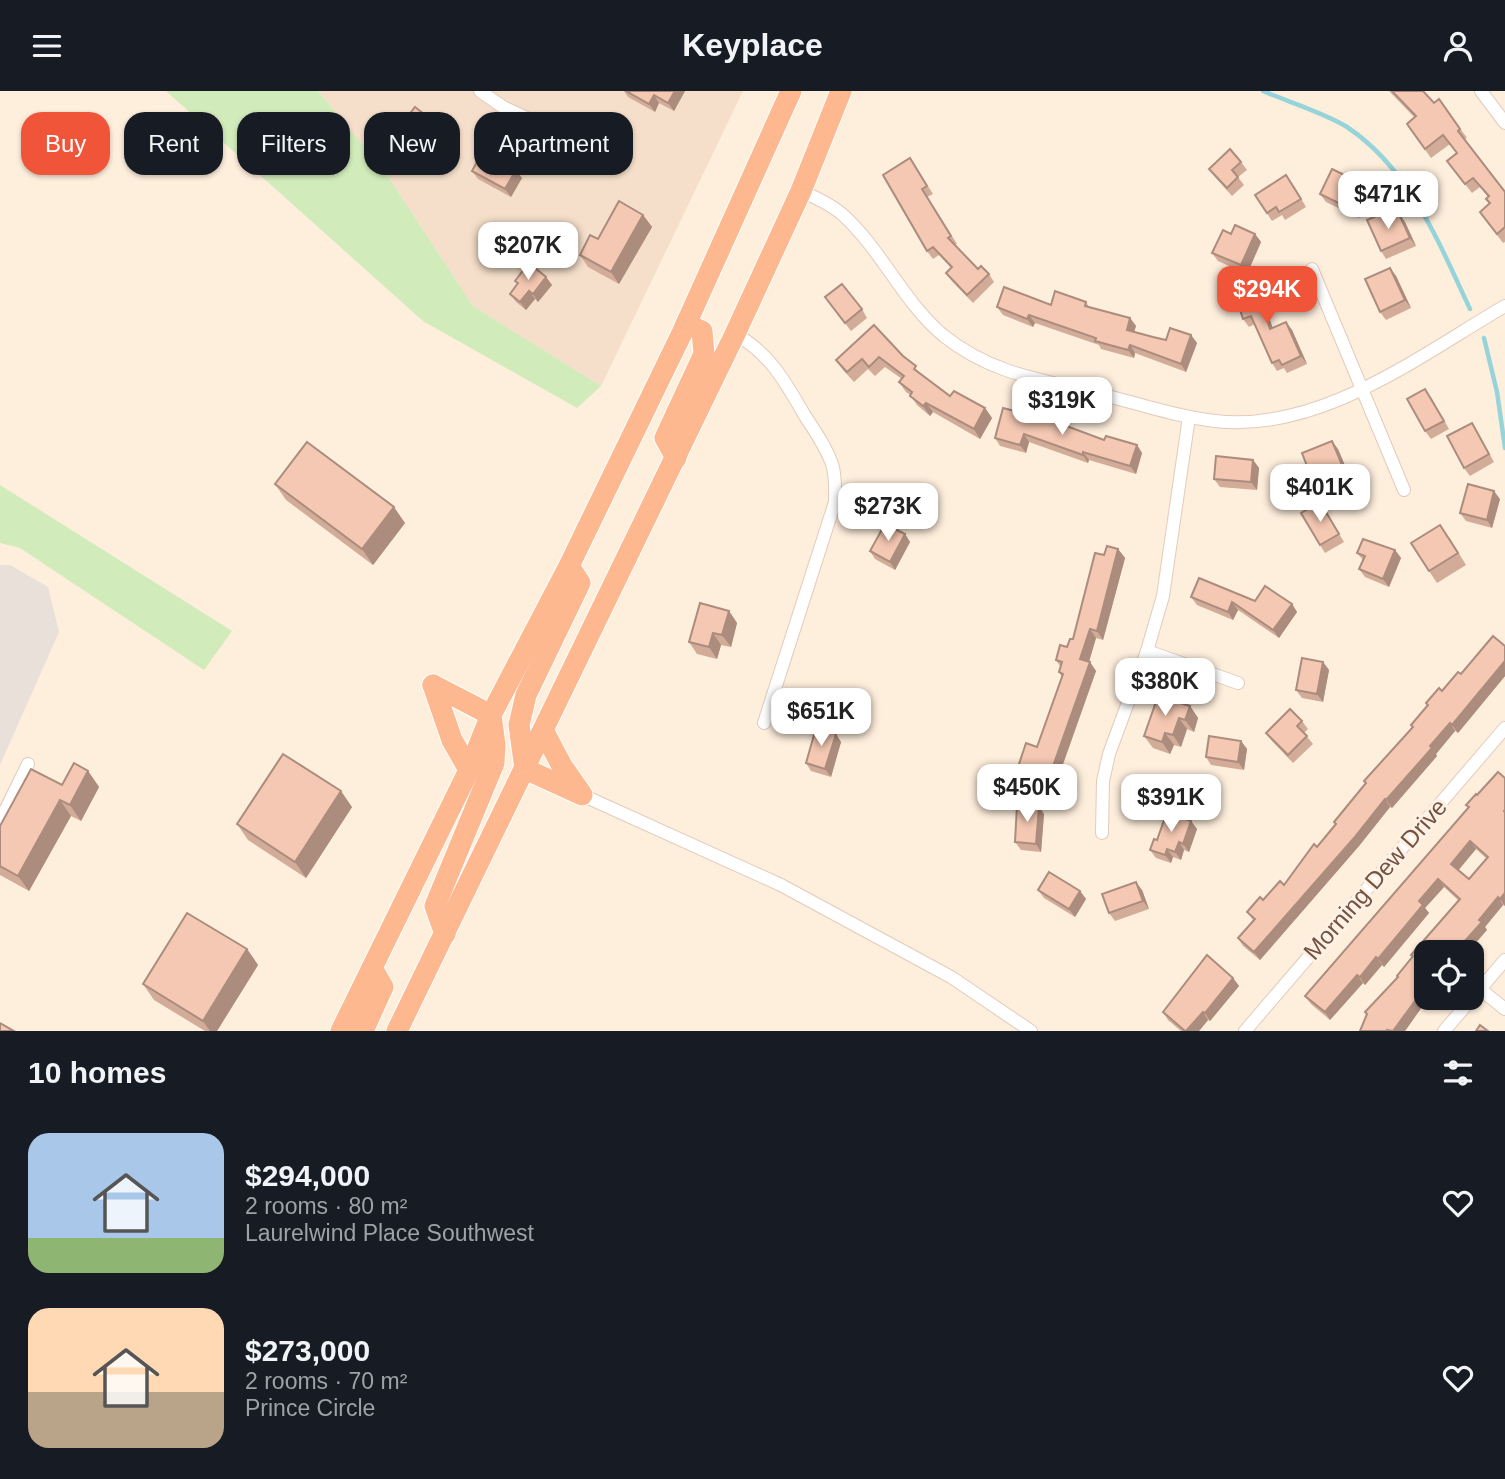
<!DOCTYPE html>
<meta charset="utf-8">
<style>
body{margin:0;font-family:Helvetica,sans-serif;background:#20242c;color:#f1f3f6;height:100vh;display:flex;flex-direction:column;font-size:26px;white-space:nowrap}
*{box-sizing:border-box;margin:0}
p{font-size:23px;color:#9ea1a6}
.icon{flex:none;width:38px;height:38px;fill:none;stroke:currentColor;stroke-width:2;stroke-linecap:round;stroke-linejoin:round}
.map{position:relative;height:940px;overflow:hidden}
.details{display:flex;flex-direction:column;background:#171b24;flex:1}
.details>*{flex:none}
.top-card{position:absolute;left:21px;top:21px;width:700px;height:63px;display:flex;gap:14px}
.controls{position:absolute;left:1414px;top:849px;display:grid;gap:14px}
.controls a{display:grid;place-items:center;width:70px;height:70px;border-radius:14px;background:#171b24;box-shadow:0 2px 5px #0004;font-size:35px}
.price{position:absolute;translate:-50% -60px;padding:0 16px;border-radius:14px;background:#fff;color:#222;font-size:23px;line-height:46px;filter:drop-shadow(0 2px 4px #0008)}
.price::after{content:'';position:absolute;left:50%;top:42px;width:21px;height:16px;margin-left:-10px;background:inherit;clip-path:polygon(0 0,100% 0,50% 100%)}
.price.selected{background:#f05439;color:#fff}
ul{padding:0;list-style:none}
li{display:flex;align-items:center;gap:21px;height:175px;padding:0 28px}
li span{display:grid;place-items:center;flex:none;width:196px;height:140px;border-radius:21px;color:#555}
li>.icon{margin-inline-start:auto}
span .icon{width:84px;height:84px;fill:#fffc;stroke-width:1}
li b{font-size:30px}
h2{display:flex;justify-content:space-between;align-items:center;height:84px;padding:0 28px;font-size:30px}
.chip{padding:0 24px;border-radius:21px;background:#171b24;box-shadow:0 2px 5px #0004;font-size:24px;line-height:63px}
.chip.selected{background:#f05439;color:#fff}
header{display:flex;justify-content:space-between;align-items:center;height:91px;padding:0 28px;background:#171b24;font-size:32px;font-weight:600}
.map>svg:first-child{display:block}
.residential{fill:#f5dfca}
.industrial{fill:#eae0da}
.green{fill:#d2ebbb}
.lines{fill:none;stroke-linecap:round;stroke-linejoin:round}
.stream{stroke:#96d4da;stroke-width:4.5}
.minor-casing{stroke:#e3cbbc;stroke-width:14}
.trunk-casing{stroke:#fff;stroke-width:23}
.minor{stroke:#fff;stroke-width:12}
.trunk{stroke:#feb890;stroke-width:21}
.wall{fill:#d2ac99;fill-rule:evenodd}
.shaded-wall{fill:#ab8c7d}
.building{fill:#f4c8b2;stroke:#ab8c7d;stroke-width:2;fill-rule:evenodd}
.labels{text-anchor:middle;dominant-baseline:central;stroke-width:6;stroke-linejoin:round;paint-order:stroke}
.street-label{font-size:24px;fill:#745244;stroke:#fff2e4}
</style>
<header><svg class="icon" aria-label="menu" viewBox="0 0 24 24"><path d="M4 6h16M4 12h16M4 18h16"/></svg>Keyplace<svg class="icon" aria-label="person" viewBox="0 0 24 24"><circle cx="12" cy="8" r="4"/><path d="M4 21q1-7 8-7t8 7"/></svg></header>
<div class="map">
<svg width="1505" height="940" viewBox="0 0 1505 940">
<rect width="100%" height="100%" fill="#feeedc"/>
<polygon class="residential" points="318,0 743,0 601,295 473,215 383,78"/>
<polygon class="industrial" points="0,474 10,474 48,496 59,541 0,674"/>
<g class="green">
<polygon points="166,0 318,0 383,78 473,215 601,295 577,317 423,230"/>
<polygon points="0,394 232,540 204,579 20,457 0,452"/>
</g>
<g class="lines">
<g class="stream">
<path d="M1263 0C1286 10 1327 23 1347 36 1410 78 1439 152 1470 218"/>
<polyline points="1484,247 1497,301 1505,357"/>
</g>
<defs>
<g id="minor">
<polyline points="480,0 503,16 603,63"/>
<polyline points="1481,0 1505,32"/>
<path d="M801 100C815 106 830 113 842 123 882 159 903 211 944 245 992 283 1039 288 1096 302 1136 312 1174 325 1215 330 1320 342 1419 265 1505 215"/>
<polyline points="1312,178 1404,399"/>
<path d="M735 243C770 262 786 292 805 325 815 340 826 356 832 373 836 385 835 398 835 411L764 632"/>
<polyline points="1147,560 1238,592"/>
<polyline points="582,704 781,794 951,886 1031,940"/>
<polyline points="0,730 28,673"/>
<polyline points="1102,742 1103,690 1109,663 1147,560 1163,505 1189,326"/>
<polyline points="1480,898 1505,918"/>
<polyline points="1245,940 1505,637"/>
<polyline points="1444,940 1505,869"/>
</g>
<g id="trunk">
<polyline points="676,367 665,347 704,263 702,240 686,233"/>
<polyline points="569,475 580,492 526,604 519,634 525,678 582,704"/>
<polyline points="433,594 491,624 495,654 494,672 435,815 445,843"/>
<polyline points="433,594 452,649 469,679"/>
<polyline points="544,641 562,675 581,702"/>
<polyline points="341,940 469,679 491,624 569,475 682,242 791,0"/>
<polyline points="363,940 383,896 372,877"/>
<polyline points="397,940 735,243 801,100 841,0"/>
</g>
</defs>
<use href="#minor" class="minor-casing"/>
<use href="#trunk" class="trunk-casing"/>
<use href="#minor" class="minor"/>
<use href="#trunk" class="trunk"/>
</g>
<g class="wall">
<polygon points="624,0 685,0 674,20 659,12 655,21 628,6"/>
<polygon points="1389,0 1423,0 1434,12 1439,8 1467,47 1465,48 1505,101 1505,151 1503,152 1480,121 1490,113 1488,106 1480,96 1472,102 1447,70 1457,62 1450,53 1431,67 1407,33 1415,27"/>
<polygon points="401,34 451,44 459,56 446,73 434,63 426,74 411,62 403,50 408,44"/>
<polygon points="910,67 933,103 927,106 957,153 955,154 978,178 989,183 994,191 973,212 952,190 946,182 951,177 939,164 933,168 927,160"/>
<polygon points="1241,71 1247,79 1238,86 1244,94 1232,105 1215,86 1209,78"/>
<polygon points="472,80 522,87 511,106 478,88"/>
<polygon points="1292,92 1306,116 1285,129 1282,124 1272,130 1255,104"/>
<polygon points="1370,102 1359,127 1326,111 1320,103"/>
<polygon points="1399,123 1405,131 1416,155 1386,168 1381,160"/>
<polygon points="643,124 652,136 619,193 588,176 580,164 598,148"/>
<polygon points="1255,143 1261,151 1247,183 1218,170 1212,162"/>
<polygon points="1390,177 1396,185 1411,217 1386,229 1380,221"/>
<polygon points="546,186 552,194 538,211 535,208 526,219 516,211 510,203 518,193 515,190"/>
<polygon points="1254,190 1259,198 1272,237 1286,231 1292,239 1307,273 1287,282 1284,277 1277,280 1272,272 1255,233 1249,236 1243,228"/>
<polygon points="825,206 862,218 867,227 851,240"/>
<polygon points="1086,211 1089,216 1130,227 1136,235 1134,241 1166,249 1191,244 1197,252 1186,281 1135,262 1134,267 1101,258 1099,254 1035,232 1033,236 1003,224 997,216"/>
<polygon points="903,265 922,284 950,305 985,317 992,327 980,348 933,321 930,325 917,314 910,304 906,301 899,291 902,288 885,276 875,285 868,278 854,291 843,279 836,269"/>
<polygon points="1431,306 1449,338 1431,348 1425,340"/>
<polygon points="1003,317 1104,349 1137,354 1142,362 1136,383 1089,369 1088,372 1029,351 1026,362 1000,355 995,347"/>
<polygon points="1477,340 1494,371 1470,385 1464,377"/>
<polygon points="1338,358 1351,389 1333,397 1329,391 1318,396 1312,388"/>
<polygon points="1253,369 1259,377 1257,399 1220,396 1214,388"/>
<polygon points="275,393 405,432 373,474 286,409"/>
<polygon points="1500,408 1492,437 1466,430 1460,422"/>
<polygon points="1320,411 1344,451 1325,462 1320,454"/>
<polygon points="905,443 910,451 895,479 875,468 870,460"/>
<polygon points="1449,446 1466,474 1437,492 1429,480"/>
<polygon points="1118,458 1125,467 1103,549 1096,547 1089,571 1096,580 1052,704 1034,699 1028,689 1023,688 1017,679 1037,656 1062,586 1059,581 1060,575 1056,569 1073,548 1104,464"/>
<polygon points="1395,459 1401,467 1389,496 1365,486 1359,478 1363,469 1357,462"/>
<polygon points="1191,506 1292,513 1297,521 1279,547 1238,519 1233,529 1197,514"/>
<polygon points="729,520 737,532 731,556 721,554 717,568 697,563 689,551"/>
<polygon points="1505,555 1505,585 1458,642 1455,640 1436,663 1437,665 1392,717 1390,716 1359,755 1260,869 1243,855 1238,847 1253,829 1247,821 1284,794 1317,756 1412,636 1427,615 1426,612 1442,600 1461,583"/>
<polygon points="1323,571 1329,579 1323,611 1302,607 1296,599"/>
<polygon points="1190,615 1198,627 1194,641 1187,638 1181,656 1174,654 1170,663 1153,657 1144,645"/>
<polygon points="1302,630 1308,638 1304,642 1313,653 1293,672 1272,650 1266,642"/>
<polygon points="836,643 841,651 831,686 811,680 806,672"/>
<polygon points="1241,650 1247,658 1244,679 1211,674 1206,666"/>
<polygon points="88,680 99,696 81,730 71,725 29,800 0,784 0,735 62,694"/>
<path d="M1505 687V815L1503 814 1485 836 1487 839 1426 861 1429 906 1405 940H1360L1367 923 1365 921 1398 887 1459 810 1444 796 1425 817 1429 822 1384 876 1382 874 1365 894 1363 892 1330 929 1311 913 1305 905 1468 717 1466 714 1477 704ZM1476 758 1487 768 1469 788 1458 779Z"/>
<polygon points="352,716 306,787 248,749 237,733"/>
<polygon points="1044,723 1041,761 1021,759 1015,751"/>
<polygon points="1191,730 1197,738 1189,761 1184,759 1181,769 1173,766 1171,772 1156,767 1150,759 1157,749"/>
<polygon points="1038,799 1080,800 1086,808 1075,826 1044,807"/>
<polygon points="1142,799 1149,818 1115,830 1109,822"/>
<polygon points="247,858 258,874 217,940 205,940 154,909 143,893"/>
<polygon points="1233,887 1239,895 1210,930 1208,929 1199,940 1181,940 1168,929 1163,921"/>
</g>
<g class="shaded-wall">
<polygon points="675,0 685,0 674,20 668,12"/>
<polygon points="654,4 659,12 655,21 649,13"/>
<polygon points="451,44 459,56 446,73 438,61"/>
<polygon points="425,51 434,63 426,74 417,62"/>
<polygon points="516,79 522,87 511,106 505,98"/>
<polygon points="1365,94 1370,102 1359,127 1353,119"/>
<polygon points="1399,123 1405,131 1416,155 1410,147"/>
<polygon points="643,124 652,136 619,193 611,181"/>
<polygon points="1255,143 1261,151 1247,183 1241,174"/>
<polygon points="1390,177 1396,185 1411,217 1405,209"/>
<polygon points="546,186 552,194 538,211 533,203"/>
<polygon points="1254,190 1259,198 1276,246 1270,238"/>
<polygon points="529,200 535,208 526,219 520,211"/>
<polygon points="1029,224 1035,232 1033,236 1027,228"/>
<polygon points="1130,227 1136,235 1132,247 1127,239"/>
<polygon points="1286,231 1292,239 1307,273 1301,265"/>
<polygon points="1191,244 1197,252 1186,281 1181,273"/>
<polygon points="1130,254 1135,262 1134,267 1128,259"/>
<polygon points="926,312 933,321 930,325 923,315"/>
<polygon points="985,317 992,327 980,348 974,338"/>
<polygon points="1024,343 1029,351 1026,362 1020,354"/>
<polygon points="1332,350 1338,358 1351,389 1345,381"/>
<polygon points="1137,354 1142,362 1136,383 1130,375"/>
<polygon points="1083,361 1089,369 1088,372 1083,364"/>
<polygon points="1253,369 1259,377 1257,399 1251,391"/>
<polygon points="1494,400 1500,408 1492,437 1487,429"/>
<polygon points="394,416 405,432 373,474 362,458"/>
<polygon points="905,443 910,451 895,479 890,471"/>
<polygon points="1118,458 1125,467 1103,549 1097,540"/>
<polygon points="1395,459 1401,467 1389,496 1383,488"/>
<polygon points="1232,511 1238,519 1233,529 1228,521"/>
<polygon points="1292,513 1297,521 1279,547 1273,539"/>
<polygon points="729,520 737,532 731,556 722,544"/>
<polygon points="1090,538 1096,547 1087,577 1080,568"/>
<polygon points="713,542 721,554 717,568 709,556"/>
<polygon points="1505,570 1505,585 1458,642 1452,634"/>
<polygon points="1090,571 1096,580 1052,704 1046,695"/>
<polygon points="1323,571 1329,579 1323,611 1317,603"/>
<polygon points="1190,615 1198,627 1194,641 1185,629"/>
<polygon points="1179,627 1187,638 1181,656 1173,644"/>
<polygon points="1450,632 1455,640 1436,663 1437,665 1392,717 1386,709 1430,655"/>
<polygon points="1165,642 1174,654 1170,663 1162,651"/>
<polygon points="836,643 841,651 831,686 825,678"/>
<polygon points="1241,650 1247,658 1244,679 1238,671"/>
<polygon points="88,680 99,696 81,730 70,714"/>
<polygon points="341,700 352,716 306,787 295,771"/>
<polygon points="1385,708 1390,716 1359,755 1260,869 1254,861"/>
<polygon points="60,709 71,725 29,800 18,785"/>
<polygon points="1039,715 1044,723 1041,761 1036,753"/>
<polygon points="1191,730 1197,738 1189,761 1183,753"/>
<polygon points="1470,750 1476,758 1457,781 1451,773"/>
<polygon points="1179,751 1184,759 1181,769 1175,761"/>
<polygon points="1167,758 1173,766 1171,772 1165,764"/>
<polygon points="1438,788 1444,796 1425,817 1429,822 1384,876 1378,868 1419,810"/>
<polygon points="1136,791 1142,799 1149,818 1143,810"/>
<polygon points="1080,800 1086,808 1075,826 1069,818"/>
<polygon points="1505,802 1505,815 1500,808"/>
<polygon points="1498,806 1503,814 1485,836 1487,839 1468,861 1455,861"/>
<polygon points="247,858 258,874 217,940 210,940 203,930"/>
<polygon points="1376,866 1382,874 1365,894 1360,886"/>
<polygon points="1357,884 1363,892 1330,929 1325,921"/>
<polygon points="1233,887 1239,895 1210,930 1205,922"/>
<polygon points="1426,895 1426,906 1429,906 1405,940 1393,940"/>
<polygon points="1203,921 1208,929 1199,940 1186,940"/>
</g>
<g class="building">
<polygon points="626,0 675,0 668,12 654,4 649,13"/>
<polygon points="1392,0 1423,0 1434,12 1439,8 1460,38 1458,40 1505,101 1505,136 1497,143 1480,121 1490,112 1486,108 1489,105 1473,87 1465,93 1447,70 1457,62 1443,44 1425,58 1407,33 1416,25"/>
<polygon points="415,16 451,44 438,61 425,51 417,62 403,50 410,41 401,34"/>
<polygon points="1230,58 1241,71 1232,79 1238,86 1227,97 1209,78"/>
<polygon points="483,60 516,79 505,98 472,80"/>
<polygon points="910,67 927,95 922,98 951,145 948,147 978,178 981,175 989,183 967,204 946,182 952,176 933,156 927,160 883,84"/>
<polygon points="1332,78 1365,94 1353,119 1320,103"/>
<polygon points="1286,84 1301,108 1279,121 1276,116 1267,122 1255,104"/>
<polygon points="619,110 643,124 611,181 580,164 590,144 598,148"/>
<polygon points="1383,122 1386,129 1399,123 1410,147 1381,160 1367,129"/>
<polygon points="1235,134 1255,143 1241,174 1212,162 1223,139 1231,143"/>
<polygon points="529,172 546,186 533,203 529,200 520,211 510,203 518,192 515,190"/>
<polygon points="1390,177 1405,209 1380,221 1365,188"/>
<polygon points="1254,190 1270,238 1286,231 1301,265 1282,274 1279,269 1272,272 1251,225 1243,228 1233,197"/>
<polygon points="842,193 862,218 845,232 825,206"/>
<polygon points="1004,196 1051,214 1055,200 1086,211 1085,215 1130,227 1127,239 1153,246 1166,249 1170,237 1191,244 1181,273 1130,254 1128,259 1095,250 1096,247 1029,224 1027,228 997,216"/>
<polygon points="874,234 903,265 916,275 914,278 950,305 954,300 985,317 974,338 926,312 923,315 910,305 912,301 899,291 904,285 879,266 869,276 862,268 847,281 836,269"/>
<polygon points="1425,298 1444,330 1425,340 1407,308"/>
<polygon points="1003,317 1053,330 1104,349 1106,345 1137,354 1130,375 1083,361 1083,364 1024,343 1020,354 995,347"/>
<polygon points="1472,332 1489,363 1464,377 1447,345"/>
<polygon points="1332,350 1345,381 1327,389 1325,382 1312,388 1302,362"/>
<polygon points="307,351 394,416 362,458 275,393"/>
<polygon points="1216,365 1253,369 1251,391 1214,388"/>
<polygon points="1468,393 1494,400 1487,429 1460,422"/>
<polygon points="1320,411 1339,443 1320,454 1301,422"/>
<polygon points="885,433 905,443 890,471 870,460"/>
<polygon points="1440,434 1458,462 1429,480 1411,452"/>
<polygon points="1363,448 1395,459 1383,488 1359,478 1365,465 1357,462"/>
<polygon points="1107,455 1118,458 1097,540 1090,538 1080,568 1090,571 1046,695 1028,690 1030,683 1017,679 1026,652 1037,656 1063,583 1059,581 1062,571 1056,569 1060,554 1067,556 1070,548 1073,548 1095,462 1104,464"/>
<polygon points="1199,487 1255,510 1265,495 1292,513 1273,539 1232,511 1228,521 1191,506"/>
<polygon points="700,512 729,520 722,544 713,542 709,556 689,551"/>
<polygon points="1493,545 1505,555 1505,570 1452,634 1450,632 1430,655 1432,657 1386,709 1385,708 1354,747 1254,861 1238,847 1255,828 1247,821 1260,806 1263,809 1280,790 1284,794 1314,753 1317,756 1336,733 1334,731 1366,692 1364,690 1413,636 1411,634 1428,614 1426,612 1439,597 1442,600 1458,581 1461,583"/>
<polygon points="1302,567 1323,571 1317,603 1296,599"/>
<polygon points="1158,605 1190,615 1185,629 1179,627 1173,644 1165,642 1162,651 1144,645"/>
<polygon points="1290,618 1302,630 1297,635 1307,645 1288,664 1266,642"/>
<polygon points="816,637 836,643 825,678 806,672"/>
<polygon points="1209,645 1241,650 1238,671 1206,666"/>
<polygon points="283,663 341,700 295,771 237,733"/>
<polygon points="74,672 88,680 70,714 60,709 18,785 0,775 0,735 31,678 62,694"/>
<path d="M1498 681 1505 687V719L1504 720 1505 721V802L1500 808 1498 806 1479 829 1482 831 1455 861H1426V895L1393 940 1387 939V940H1360L1367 923 1365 921 1398 886 1397 885 1413 865 1411 864 1460 808 1438 788 1419 810 1423 814 1378 868 1376 866 1360 886 1357 884 1325 921 1305 905 1469 716 1466 714 1476 703 1477 704ZM1470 750 1488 766 1469 788 1451 773Z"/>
<polygon points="1017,714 1039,715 1036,753 1015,751"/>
<polygon points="1167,721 1191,730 1183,753 1179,751 1175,761 1167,758 1165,764 1150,759 1154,748 1157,749"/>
<polygon points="1049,781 1080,800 1069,818 1038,799"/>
<polygon points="1136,791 1143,810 1109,822 1102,803"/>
<polygon points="187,822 247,858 203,930 143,893"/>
<polygon points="1207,864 1233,887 1205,922 1203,921 1186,940 1185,940 1163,921"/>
<polygon points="0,932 14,940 0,940"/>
<polygon points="1480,934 1488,940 1476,940"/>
</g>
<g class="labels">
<g class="street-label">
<text transform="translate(1375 788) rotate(-49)">Morning Dew Drive</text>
</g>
</g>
</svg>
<div class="controls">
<a><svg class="icon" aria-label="locate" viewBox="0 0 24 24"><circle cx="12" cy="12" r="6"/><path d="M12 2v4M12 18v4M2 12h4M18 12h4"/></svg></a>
</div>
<b class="price" style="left:1388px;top:140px">$471K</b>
<b class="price" style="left:528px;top:191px">$207K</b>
<b class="price selected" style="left:1267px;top:235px">$294K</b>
<b class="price" style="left:1062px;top:346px">$319K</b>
<b class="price" style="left:1320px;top:433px">$401K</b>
<b class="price" style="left:888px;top:452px">$273K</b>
<b class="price" style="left:1165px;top:627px">$380K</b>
<b class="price" style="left:821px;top:657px">$651K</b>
<b class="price" style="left:1027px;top:733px">$450K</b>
<b class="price" style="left:1171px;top:743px">$391K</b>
<div class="top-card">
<a class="chip selected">Buy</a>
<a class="chip">Rent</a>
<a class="chip">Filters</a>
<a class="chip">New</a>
<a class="chip">Apartment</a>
</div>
</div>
<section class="details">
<h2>10 homes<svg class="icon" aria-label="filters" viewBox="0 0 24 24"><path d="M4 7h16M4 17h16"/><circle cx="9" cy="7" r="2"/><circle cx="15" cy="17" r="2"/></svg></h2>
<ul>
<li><span style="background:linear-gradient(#a9c7e8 75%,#8fb573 0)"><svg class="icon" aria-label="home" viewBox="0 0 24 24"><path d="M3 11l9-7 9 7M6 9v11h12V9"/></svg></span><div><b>$294,000</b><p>2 rooms · 80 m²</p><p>Laurelwind Place Southwest</p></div><svg class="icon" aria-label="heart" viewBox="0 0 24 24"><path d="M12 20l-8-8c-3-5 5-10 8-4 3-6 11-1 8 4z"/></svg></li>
<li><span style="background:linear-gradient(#ffd9b3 60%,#b9a48a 0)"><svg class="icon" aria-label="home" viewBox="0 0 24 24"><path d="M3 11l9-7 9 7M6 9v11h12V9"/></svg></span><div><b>$273,000</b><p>2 rooms · 70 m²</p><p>Prince Circle</p></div><svg class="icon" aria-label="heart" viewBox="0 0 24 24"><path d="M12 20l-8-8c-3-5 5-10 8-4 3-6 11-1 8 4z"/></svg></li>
</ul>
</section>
